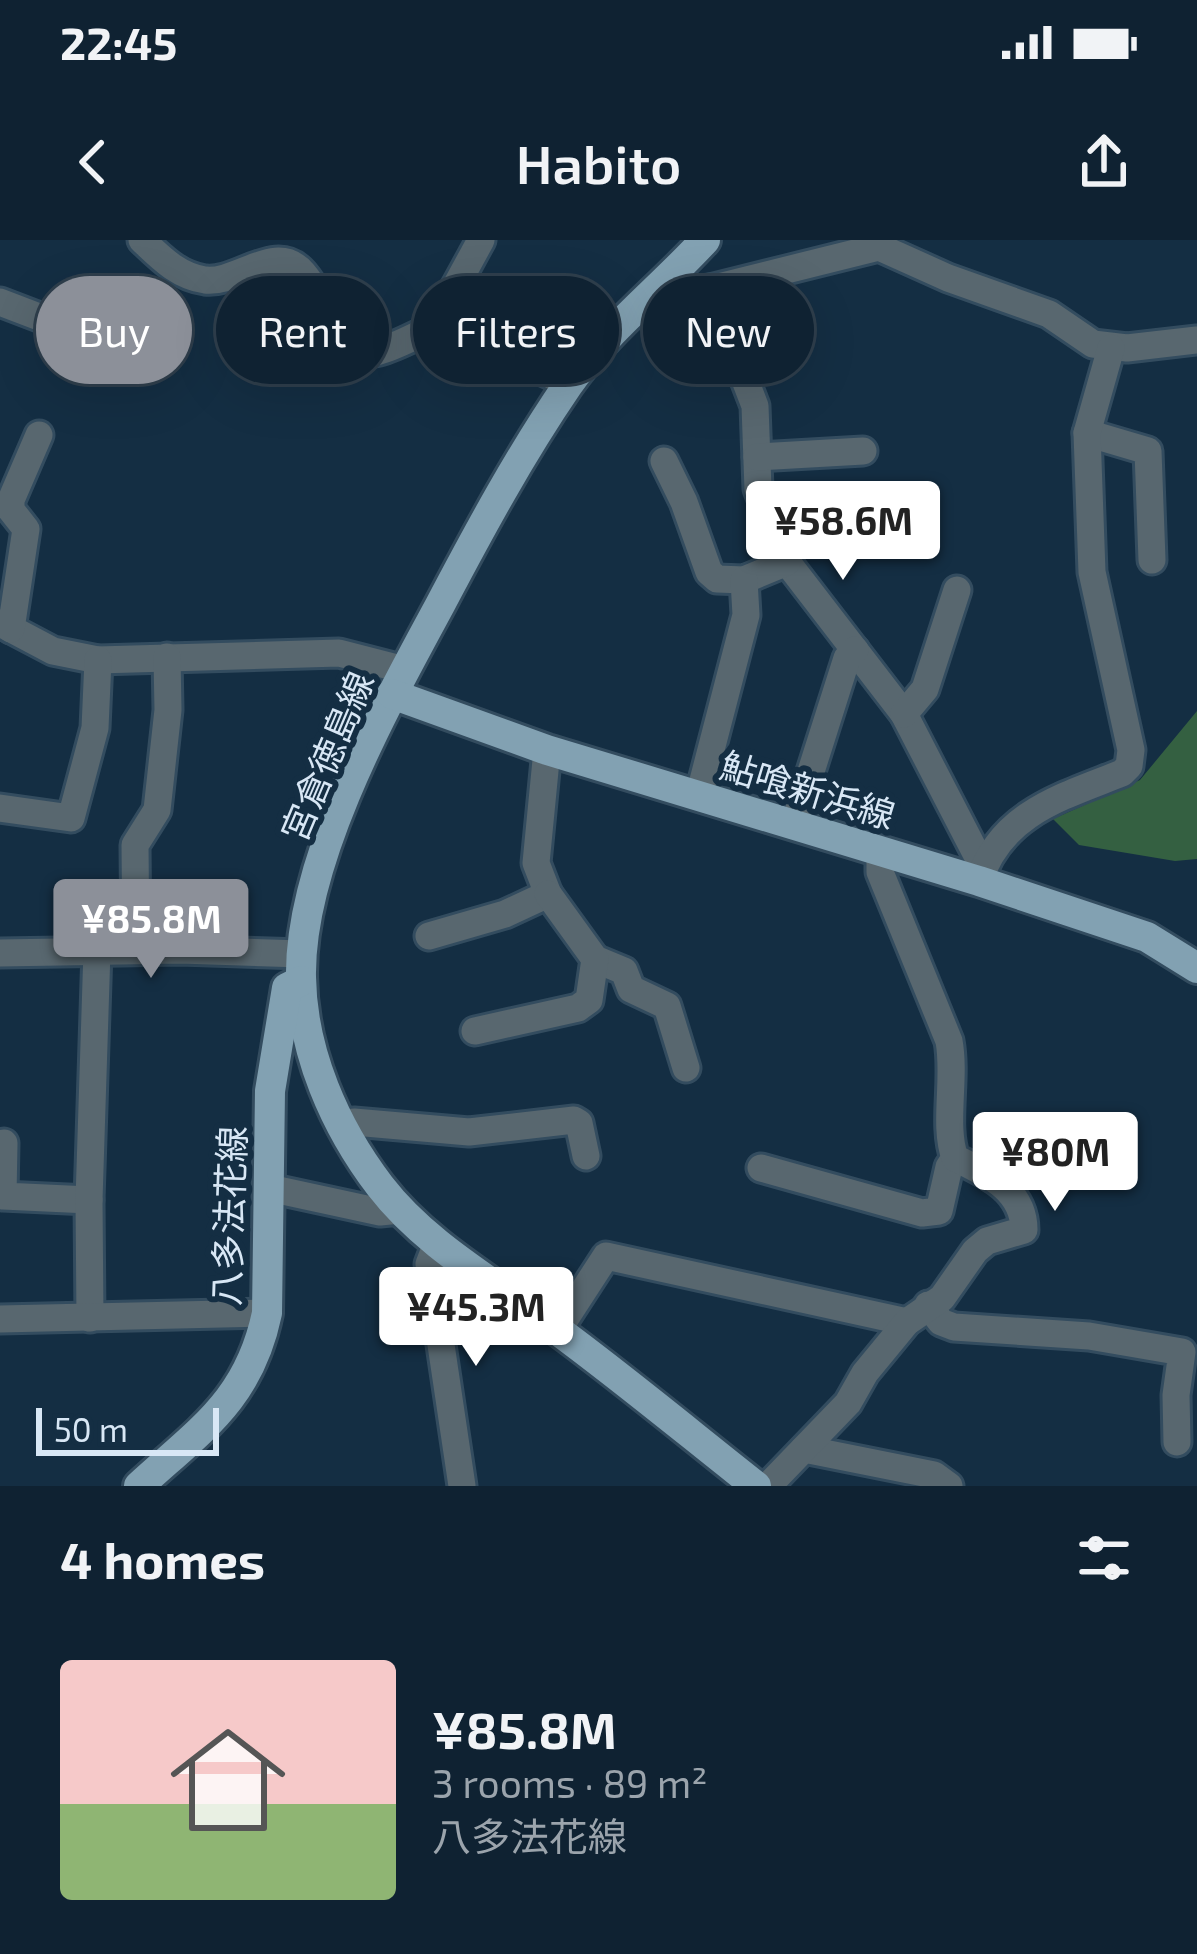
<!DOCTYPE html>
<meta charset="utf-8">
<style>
body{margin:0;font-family:"Exo 2","Noto Sans JP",sans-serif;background:#1d2f3e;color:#f1f3f6;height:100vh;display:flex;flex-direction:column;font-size:45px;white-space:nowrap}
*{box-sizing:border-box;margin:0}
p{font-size:39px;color:#9ba4ac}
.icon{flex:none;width:66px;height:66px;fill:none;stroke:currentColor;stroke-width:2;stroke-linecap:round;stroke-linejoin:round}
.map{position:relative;height:1246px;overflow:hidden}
.details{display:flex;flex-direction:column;background:#0f2232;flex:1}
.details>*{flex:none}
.guide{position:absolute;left:36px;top:36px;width:1125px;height:108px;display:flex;gap:24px}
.scale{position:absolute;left:36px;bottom:30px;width:183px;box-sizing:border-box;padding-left:12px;border:6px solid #d8e7f5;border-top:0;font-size:33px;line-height:42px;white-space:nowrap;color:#d8e7f5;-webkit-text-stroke:9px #142e43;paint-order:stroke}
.price{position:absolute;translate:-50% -102px;padding:0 27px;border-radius:12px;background:#fff;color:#222;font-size:39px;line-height:78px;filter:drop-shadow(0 3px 6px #0008)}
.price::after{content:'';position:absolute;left:50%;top:72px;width:36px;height:27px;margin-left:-18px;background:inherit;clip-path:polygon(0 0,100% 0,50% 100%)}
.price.on{background:#8c9099;color:#fff}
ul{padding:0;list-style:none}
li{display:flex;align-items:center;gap:36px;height:300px;padding:0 60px}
li span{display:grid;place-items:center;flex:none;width:336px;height:240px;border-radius:12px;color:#555}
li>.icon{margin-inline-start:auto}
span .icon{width:144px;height:144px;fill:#fffc;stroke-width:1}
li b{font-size:51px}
h2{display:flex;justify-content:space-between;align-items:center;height:144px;padding:0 60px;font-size:51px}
.chip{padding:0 42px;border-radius:54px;background:#0f2232;box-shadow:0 12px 48px #0002,0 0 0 3px #2f3f4d;font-size:42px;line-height:108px}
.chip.on{background:#8c9099;color:#fff}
.status{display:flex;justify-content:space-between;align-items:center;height:84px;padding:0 60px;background:#0f2232;direction:ltr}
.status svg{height:33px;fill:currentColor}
header{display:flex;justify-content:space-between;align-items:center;height:156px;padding:0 60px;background:#0f2232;font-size:54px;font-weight:600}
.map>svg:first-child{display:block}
.green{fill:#346041}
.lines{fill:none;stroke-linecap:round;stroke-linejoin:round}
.minor-casing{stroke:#334c5f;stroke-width:33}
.major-casing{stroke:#334c5f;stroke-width:36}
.minor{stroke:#58676f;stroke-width:27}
.major{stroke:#82a1b2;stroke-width:30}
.labels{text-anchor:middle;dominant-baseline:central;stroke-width:12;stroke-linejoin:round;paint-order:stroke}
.street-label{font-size:36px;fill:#d8e7f5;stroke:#142e43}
</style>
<div class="status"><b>22:45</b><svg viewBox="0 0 49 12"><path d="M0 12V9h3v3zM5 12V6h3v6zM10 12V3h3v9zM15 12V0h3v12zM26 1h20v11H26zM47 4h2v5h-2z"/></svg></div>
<header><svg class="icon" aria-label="back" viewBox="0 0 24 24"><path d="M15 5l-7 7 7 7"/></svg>Habito<svg class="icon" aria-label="share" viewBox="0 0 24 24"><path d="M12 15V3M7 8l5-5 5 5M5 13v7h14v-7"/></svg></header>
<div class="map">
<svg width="1197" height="1246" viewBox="0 0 1197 1246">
<rect width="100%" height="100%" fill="#142e43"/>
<polygon class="green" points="1197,471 1197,619 1175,621 1079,605 1053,579 1140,540"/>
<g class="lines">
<defs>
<g id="minor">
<path d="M142 0C161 18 178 36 205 40 238 44 276 1 303 33 320 53 331 84 344 108 369 125 408 98 433 88 479 108 525 119 568 144"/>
<polyline points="666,42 692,51 710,49 755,166 758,249 787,322 904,474 983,627"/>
<polyline points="710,49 879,7 948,38 1049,74 1093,104 1127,108 1197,100"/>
<polyline points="0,62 81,93"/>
<polyline points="433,88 481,0"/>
<polyline points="1087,193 1148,211 1152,320"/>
<polyline points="757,217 863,211"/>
<polyline points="664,221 684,262 709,332 717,339 744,340 787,322"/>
<polyline points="0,383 53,411 98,420 339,413 405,430"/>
<polyline points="11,389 26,289 11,270 11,260 39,195"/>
<polyline points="904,474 925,449 957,350"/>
<polyline points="699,556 746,375 744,340"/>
<polyline points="0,568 71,578 95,488 98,420"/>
<polyline points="794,585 847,418 855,410"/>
<path d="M979 641C1001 573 1062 557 1122 533L1129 526 1131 510 1092 332 1087 193 1111 108"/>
<polyline points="429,696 505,674 548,654 536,623 547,510"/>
<polyline points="136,710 135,605 157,570 168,470 167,417"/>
<polyline points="0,713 180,710 302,714"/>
<polyline points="595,719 624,731 631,749 667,766 686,828"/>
<polyline points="475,791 578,768 589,760 595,719 548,654"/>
<polyline points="340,885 354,882 469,892 574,880 579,883 586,916"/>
<polyline points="4,903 3,956 89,960"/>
<polyline points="761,928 922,973 939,971 949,927 955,918"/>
<polyline points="269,948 380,972 400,970"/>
<polyline points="437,1003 429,1024 462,1246"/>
<polyline points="928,1065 941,1082 954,1087 1089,1096 1182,1112 1176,1155 1177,1202"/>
<polyline points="90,1078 89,960 97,710"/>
<polyline points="0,1079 267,1073"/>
<polyline points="558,1090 606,1016 907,1082"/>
<polyline points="804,1209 934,1235 949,1246"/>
<path d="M768 1246 848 1163 865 1133 907 1082 942 1058 975 1011 987 1001 1024 990C1024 950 988 934 955 918 943 885 956 839 949 801L880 632V612"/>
</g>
<g id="major">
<path d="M705 0C661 48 605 92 568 145 520 215 479 291 440 365 385 467 299 620 301 737 302 812 335 887 380 946 426 1006 497 1044 556 1089 624 1139 690 1194 756 1246"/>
<polyline points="392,454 547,510 979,641 1147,697 1197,728"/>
<path d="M139 1246C200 1190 249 1160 267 1073L270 851 287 748 301 741"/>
</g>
</defs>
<use href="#minor" class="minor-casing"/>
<use href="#major" class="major-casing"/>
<use href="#minor" class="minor"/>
<use href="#major" class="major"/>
</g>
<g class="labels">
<g class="street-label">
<text transform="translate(326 516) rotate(-67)">宮倉徳島線</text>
<text transform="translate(808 549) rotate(17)">鮎喰新浜線</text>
<text transform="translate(228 976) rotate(-88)">八多法花線</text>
</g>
</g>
</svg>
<div class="scale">50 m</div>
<b class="price" style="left:843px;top:343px">¥58.6M</b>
<b class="price on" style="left:151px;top:741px">¥85.8M</b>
<b class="price" style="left:1055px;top:974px">¥80M</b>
<b class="price" style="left:476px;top:1129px">¥45.3M</b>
<div class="guide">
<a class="chip on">Buy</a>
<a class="chip">Rent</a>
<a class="chip">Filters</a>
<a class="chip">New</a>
</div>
</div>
<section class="details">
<h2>4 homes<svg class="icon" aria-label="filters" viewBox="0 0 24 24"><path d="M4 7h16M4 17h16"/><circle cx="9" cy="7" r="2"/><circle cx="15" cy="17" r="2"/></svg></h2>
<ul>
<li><span style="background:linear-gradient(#f6c9c9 60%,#8fb573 0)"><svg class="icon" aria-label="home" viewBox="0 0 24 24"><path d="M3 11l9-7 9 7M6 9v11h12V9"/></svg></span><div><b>¥85.8M</b><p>3 rooms · 89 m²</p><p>八多法花線</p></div></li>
</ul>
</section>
